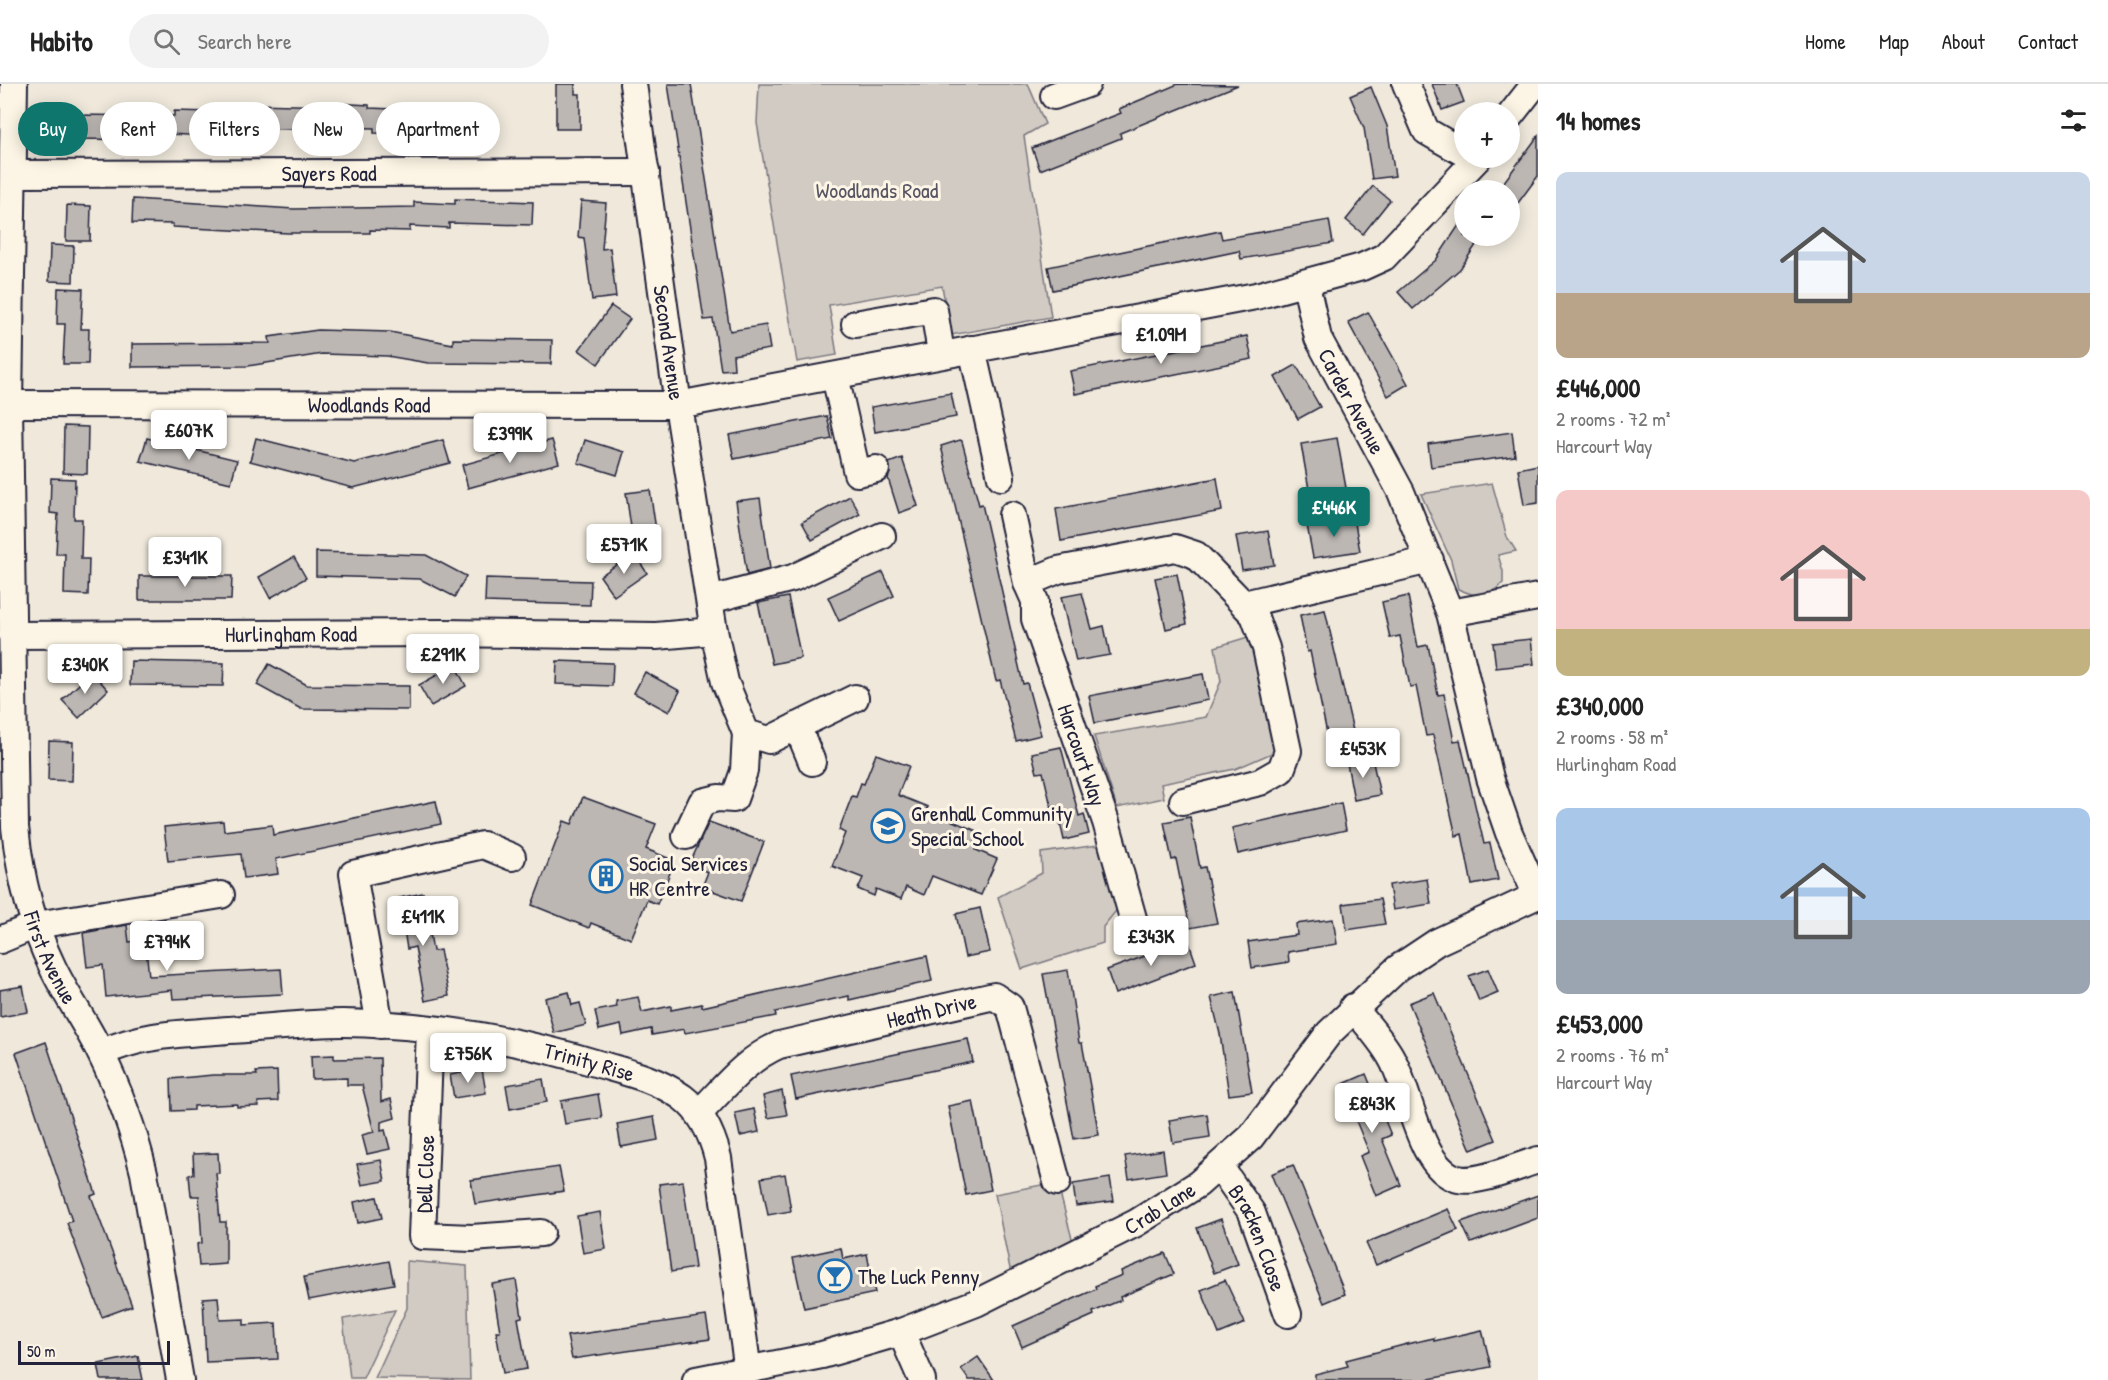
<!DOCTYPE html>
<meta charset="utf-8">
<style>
body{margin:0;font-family:"Patrick Hand",sans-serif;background:#f2f2f2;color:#222;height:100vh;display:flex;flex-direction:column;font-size:22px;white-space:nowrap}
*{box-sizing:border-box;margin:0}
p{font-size:20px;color:#767676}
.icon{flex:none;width:33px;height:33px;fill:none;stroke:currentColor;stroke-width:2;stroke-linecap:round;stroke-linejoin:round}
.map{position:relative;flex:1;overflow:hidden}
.sheet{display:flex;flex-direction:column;background:#fff;width:570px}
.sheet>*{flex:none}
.hud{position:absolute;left:18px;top:18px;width:570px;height:54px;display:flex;gap:12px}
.buttons{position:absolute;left:1454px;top:18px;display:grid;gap:12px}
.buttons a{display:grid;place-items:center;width:66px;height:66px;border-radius:50%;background:#fff;box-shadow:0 3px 15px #0003;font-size:30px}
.scale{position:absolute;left:18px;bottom:15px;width:152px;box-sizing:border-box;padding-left:6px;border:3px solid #22223b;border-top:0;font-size:16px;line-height:21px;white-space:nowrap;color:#22223b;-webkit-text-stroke:4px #fcf5e5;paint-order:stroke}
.price{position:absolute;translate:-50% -51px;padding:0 14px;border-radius:6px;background:#fff;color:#222;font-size:20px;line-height:39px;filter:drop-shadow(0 2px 3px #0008)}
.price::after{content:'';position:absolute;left:50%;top:36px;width:18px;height:14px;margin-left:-9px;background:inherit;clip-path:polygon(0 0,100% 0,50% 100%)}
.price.on{background:#0f766e;color:#fff}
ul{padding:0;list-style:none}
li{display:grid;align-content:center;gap:12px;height:318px;padding:0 18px}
li span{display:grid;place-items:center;height:186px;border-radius:12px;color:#555}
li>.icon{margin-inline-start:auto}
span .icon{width:108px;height:108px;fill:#fffc;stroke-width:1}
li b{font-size:26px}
h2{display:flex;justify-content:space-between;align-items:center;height:72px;padding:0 18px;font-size:26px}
.chip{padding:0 21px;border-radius:27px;background:#fff;box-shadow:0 3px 15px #0003;font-size:21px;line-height:54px}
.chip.on{background:#0f766e;color:#fff}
header{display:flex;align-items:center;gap:36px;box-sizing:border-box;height:84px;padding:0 30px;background:#fff;border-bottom:2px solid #e0e0e0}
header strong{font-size:28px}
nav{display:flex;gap:33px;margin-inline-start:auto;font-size:21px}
.search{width:420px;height:54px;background:#f2f2f2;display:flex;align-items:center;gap:15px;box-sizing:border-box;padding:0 21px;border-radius:33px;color:#767676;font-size:22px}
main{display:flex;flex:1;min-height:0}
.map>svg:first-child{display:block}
.green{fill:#d1cbc3;stroke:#7a767f;stroke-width:1.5}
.building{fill:#bcb7b3;stroke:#22223b;stroke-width:1.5}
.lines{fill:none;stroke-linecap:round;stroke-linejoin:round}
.minor-casing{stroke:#22223b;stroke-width:30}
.minor{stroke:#fcf5e5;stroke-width:26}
.labels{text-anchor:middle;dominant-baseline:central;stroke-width:6;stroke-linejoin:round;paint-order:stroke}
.street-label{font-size:22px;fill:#22223b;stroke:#fcf5e5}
.park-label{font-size:22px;fill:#575564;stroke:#fcf5e5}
.poi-label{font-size:22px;fill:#22223b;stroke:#fcf5e5;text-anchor:start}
</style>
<header>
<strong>Habito</strong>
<div class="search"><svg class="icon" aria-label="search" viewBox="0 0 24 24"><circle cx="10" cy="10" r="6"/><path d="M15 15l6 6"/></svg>Search here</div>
<nav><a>Home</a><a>Map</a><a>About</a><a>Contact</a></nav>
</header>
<main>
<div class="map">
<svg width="1538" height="1296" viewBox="0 0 1538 1296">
<rect width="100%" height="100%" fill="#efe8db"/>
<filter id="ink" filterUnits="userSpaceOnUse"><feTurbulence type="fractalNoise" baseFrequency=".0167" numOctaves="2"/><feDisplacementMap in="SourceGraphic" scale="12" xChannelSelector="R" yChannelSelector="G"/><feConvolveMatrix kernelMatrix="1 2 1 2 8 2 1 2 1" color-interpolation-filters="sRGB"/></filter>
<g filter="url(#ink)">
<g class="green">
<polygon points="759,0 1028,0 1045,40 1024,52 1051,233 951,251 942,202 829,221 837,271 797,278 757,39"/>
<path d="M1492 399 1507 453 1516 467 1498 471 1503 487V499C1486 515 1479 514 1458 505L1451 476 1421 410Z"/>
<polygon points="1261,549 1279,666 1235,685 1161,700 1164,714 1117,724 1094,652 1206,633 1221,597 1215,563"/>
<polygon points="1105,760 1123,818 1103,843 1103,859 1022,885 998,813 1042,789 1041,769"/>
<polygon points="1057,1098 1074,1162 1011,1190 995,1110"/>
<polygon points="407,1177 467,1182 470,1296 375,1294 407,1224"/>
<polygon points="395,1226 363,1294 350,1294 343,1235"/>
</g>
<g class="building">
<polygon points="556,0 575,0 575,10 580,10 580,45 556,45"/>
<polygon points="668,0 691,0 730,247 766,241 770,265 733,271 734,285 721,286 713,235 704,236"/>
<polygon points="1178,0 1238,1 1120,49 1121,54 1040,86 1032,64 1121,29 1119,25"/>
<polygon points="1432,0 1457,0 1464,18 1442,26"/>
<polygon points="1371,3 1387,42 1395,92 1372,95 1364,44 1350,12"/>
<polygon points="334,19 369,21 369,24 491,29 490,53 374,49 374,44 329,43 329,46 248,44 248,48 209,47 208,52 168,50 168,56 71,55 71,31 174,32 174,27 213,28 213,23 254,24 254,20 334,22"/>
<polygon points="1538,52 1538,92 1509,131 1509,106 1498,106"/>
<polygon points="1373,102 1390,116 1363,150 1346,136"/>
<polygon points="133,115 294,125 414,123 414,118 455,120 455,115 533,118 532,141 449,139 449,144 410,142 410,147 370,146 370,149 288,149 173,143 173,140 132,139"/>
<polygon points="581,117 606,119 602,165 610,164 616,213 592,216 584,154 578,153"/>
<polygon points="67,121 91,122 90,157 66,157"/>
<polygon points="1329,136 1333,159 1241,175 1239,167 1053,206 1048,183 1220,147 1222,155"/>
<polygon points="1459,141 1464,145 1464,152 1474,152 1480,155 1460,185 1413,225 1398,208 1436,176"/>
<polygon points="50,161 74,162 73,198 49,197"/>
<polygon points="58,204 83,205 81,245 89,245 88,280 63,280 65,240 57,240"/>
<polygon points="611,222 630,235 598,280 579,266"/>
<polygon points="1368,228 1408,300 1388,312 1348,238"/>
<polygon points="318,246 390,248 453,260 453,255 552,256 551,280 428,279 387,272 322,270 248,282 132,283 132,260 270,259 269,253"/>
<polygon points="1247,252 1252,275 1075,310 1070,287"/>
<polygon points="1296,281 1320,323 1298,335 1275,293"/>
<polygon points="951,309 956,333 875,348 871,323"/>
<polygon points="827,332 832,355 734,375 729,351"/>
<polygon points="64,342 88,343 87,390 63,389"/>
<polygon points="1512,348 1515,372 1431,383 1428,360"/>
<polygon points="147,354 237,376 231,399 140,377"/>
<polygon points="256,354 354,379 443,356 450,379 353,404 250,377"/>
<polygon points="1337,354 1346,404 1310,411 1301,360"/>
<polygon points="552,356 559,379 468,404 462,381"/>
<polygon points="585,356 624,368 617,391 578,379"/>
<polygon points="960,356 962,357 979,421 982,420 1023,600 1027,599 1041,651 1016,657 1000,596 996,597 941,362"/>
<polygon points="902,374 918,422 899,429 888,394 890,389 889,379"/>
<polygon points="1538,381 1538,419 1524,421 1518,385"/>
<polygon points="51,394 75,395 74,435 82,435 81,475 89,475 88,511 64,510 65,470 56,470 58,430 50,429"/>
<polygon points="1217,394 1222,427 1061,457 1056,425"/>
<polygon points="650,406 656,446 632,450 626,409"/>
<polygon points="850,412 860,430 812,456 802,438"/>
<polygon points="760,414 770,485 747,491 736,417"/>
<polygon points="1354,434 1360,467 1313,474 1307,441"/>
<polygon points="1268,447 1274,481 1242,486 1236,452"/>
<polygon points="316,468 426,471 466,492 455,513 420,495 316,492"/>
<polygon points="634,469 647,489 614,512 600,492"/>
<polygon points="294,473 306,494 270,514 259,493"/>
<polygon points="883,488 894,512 839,537 828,513"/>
<polygon points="1177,490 1187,540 1166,545 1155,494"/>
<polygon points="139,492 232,492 231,516 139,516"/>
<polygon points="486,494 591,497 590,521 485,518"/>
<polygon points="1082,509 1092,545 1104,542 1110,571 1076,577 1061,513"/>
<polygon points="1408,512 1418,563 1428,561 1438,611 1444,610 1454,657 1460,656 1484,760 1490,759 1498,796 1472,801 1462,750 1456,752 1433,651 1426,652 1416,602 1410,603 1400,552 1390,554 1382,518"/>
<polygon points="788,513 801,574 772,580 758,519"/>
<polygon points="1325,526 1357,664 1331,669 1310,567 1307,568 1300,531"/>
<polygon points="1531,555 1534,580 1496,584 1493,559"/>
<polygon points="131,577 224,579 223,602 130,601"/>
<polygon points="557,577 613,579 612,602 556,600"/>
<polygon points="269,580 307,601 409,602 409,626 301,625 257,601"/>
<polygon points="455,581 466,602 431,622 419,601"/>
<polygon points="92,588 108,606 79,634 62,616"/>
<polygon points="645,588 680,607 669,628 634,609"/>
<polygon points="1203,590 1208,616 1095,639 1089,612"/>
<polygon points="49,657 73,658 72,697 48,696"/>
<polygon points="1061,663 1079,732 1084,730 1089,750 1064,756 1056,721 1051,722 1043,688 1037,689 1032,669"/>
<polygon points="876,670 909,682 898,711 928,723 926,726 979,748 975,758 978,759 976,766 997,775 981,811 932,792 924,811 906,803 901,815 876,805 874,812 858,805 863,794 832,782 845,749 839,746 852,712 856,713 861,699 864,700"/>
<polygon points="1372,674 1380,711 1354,716 1347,679"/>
<polygon points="583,713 656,740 646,765 675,777 657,820 647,816 631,855 591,839 589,844 532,821 564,737 572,740"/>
<polygon points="436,717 441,740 276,775 278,790 244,794 241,770 168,777 164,743 223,737 224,747 272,741 273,751"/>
<polygon points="1341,719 1346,746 1238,770 1232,744"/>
<polygon points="1190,733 1200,784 1205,783 1217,839 1190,844 1176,775 1172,776 1164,738"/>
<polygon points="709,738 764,758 741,817 702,803 708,788 689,781"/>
<polygon points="1427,795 1431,820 1393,826 1389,801"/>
<polygon points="423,809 433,867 440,866 449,912 425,917 415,863 407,865 399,814"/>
<polygon points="1380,815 1385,840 1347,846 1343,820"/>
<polygon points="980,824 990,868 965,873 956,830"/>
<polygon points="1333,835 1337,860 1288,868 1289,878 1252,884 1248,858 1297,851 1296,840"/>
<polygon points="127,841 129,858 145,856 149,892 281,885 283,910 173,915 172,906 106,913 103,881 87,883 83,849"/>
<polygon points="1188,856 1196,879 1115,910 1107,886"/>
<polygon points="927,872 932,897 849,916 849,912 811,920 775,928 776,932 685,949 684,945 652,951 651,945 623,951 621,941 599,946 595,927 617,923 616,917 638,913 642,928 671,922 671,926 702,920 702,923"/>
<polygon points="1488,885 1498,909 1479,917 1469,892"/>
<polygon points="1068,886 1079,959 1082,959 1099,1051 1074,1055 1043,890"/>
<polygon points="23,902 28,928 0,933 0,906"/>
<polygon points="569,908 572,921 580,919 586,941 554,949 545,914"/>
<polygon points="1235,908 1252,1008 1229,1011 1220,950 1211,913"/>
<polygon points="1434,909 1496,1056 1471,1066 1409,919"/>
<polygon points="968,955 973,978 796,1015 791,992"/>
<polygon points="46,958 96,1110 91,1112 132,1222 102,1233 67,1139 72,1137 16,969"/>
<polygon points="334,971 334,975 380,974 381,1018 391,1015 395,1034 381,1038 381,1047 385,1046 390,1065 367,1070 362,1051 374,1048 362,1001 347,1001 347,994 312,995 311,972"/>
<polygon points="482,985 486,1009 454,1014 450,991"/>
<polygon points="277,987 278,1017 258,1018 259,1022 237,1023 237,1020 194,1022 194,1026 172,1027 171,995 213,991 257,991 256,988"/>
<polygon points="1366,990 1391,1051 1382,1055 1401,1101 1376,1112 1360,1072 1369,1068 1341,1001"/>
<polygon points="543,995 547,1018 510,1025 506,1001"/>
<polygon points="782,1007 787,1031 768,1034 763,1012"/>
<polygon points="598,1010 602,1034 565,1040 561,1017"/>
<polygon points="973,1017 991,1106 966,1111 948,1022"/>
<polygon points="754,1025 759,1048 740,1052 735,1029"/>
<polygon points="1207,1030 1210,1053 1173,1059 1169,1036"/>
<polygon points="654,1033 658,1056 621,1063 617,1040"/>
<polygon points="1163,1066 1166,1089 1129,1095 1125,1072"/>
<polygon points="218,1069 219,1089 216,1089 220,1138 226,1138 226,1180 199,1182 197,1160 202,1159 199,1112 191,1112 189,1091 194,1090 193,1070"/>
<polygon points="381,1076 385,1097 362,1101 357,1080"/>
<polygon points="1293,1081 1345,1210 1324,1219 1271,1090"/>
<polygon points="559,1083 564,1107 475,1120 471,1096"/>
<polygon points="785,1090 791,1127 768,1131 761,1094"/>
<polygon points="1110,1094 1114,1117 1076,1122 1073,1100"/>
<polygon points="683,1097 695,1184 671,1188 659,1100"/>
<polygon points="1538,1111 1538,1134 1471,1159 1461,1138"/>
<polygon points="377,1113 382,1134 358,1139 354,1118"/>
<polygon points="1448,1125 1458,1146 1376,1181 1366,1159"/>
<polygon points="600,1128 606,1165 583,1169 577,1132"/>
<polygon points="1221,1135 1238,1180 1214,1189 1197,1144"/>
<polygon points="841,1164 843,1175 867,1170 875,1209 804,1224 793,1174"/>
<polygon points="1165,1169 1174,1190 1120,1213 1121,1216 1093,1228 1094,1231 1022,1263 1013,1242 1096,1205 1095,1202 1122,1191 1121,1187"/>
<polygon points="389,1177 394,1200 309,1216 304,1193"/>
<polygon points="516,1196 522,1233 518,1234 527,1285 503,1289 496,1247 500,1247 492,1200"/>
<polygon points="1225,1196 1245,1239 1219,1250 1201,1206"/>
<polygon points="218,1213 220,1236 244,1235 244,1241 276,1239 278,1275 206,1278 203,1214"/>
<polygon points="706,1232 710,1255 572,1275 567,1252"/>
<polygon points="1482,1246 1491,1283 1424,1296 1315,1296 1315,1290 1348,1282 1346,1276 1411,1259 1434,1254 1434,1257"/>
<polygon points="138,1272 143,1296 101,1296 98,1280"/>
<polygon points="978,1273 994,1296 969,1296 961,1285"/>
</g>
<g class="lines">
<defs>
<g id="minor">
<path id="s1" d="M14 0 9 320 15 743C20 793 31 839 53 884 67 913 86 939 100 968 119 1006 134 1048 144 1089L180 1296"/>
<path id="s2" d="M633 0 678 321 714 547 725 598 746 649 769 656 855 614"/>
<polyline points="1406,0 1426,47 1464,69"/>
<polyline points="1054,12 1087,0"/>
<polyline points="1509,33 1535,0"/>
<path id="s3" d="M13 90 646 88"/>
<path id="s4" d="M1306 201 1318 254 1401 408 1450 529 1490 694 1509 749 1537 812"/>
<polyline points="855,240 934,226 941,269"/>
<polyline points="972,265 1001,393"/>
<polyline points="835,292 857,389 876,385"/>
<path id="s5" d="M0 320 678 321 1256 212 1362 183 1384 173 1478 74"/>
<polyline points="1012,431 1027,499"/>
<polyline points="710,516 793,494 882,452"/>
<polyline points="1244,520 1430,476"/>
<polyline points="1450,529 1538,513"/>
<path id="s6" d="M12 551 444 549 656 552 714 547"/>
<polyline points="797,642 812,678"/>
<polyline points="686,752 702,718 718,714 734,715 744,687 746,649"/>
<polyline points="1136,845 1106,738 1035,535 1035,517 1027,499 1058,486 1175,464 1196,471 1254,531 1266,564 1288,667 1281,686 1260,698 1183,717"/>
<polyline points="0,856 36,841 221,811"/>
<path d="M1353 923C1366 940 1382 956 1392 975 1410 1007 1419 1085 1458 1095 1478 1100 1518 1082 1538 1076"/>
<polyline points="380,941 353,790 483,761 512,773"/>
<polyline points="430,945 422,1152 472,1154 541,1149"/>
<path id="s7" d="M101 969C145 949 182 950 229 946 267 944 305 939 343 939 430 940 519 956 602 981 630 989 658 996 682 1013 702 1028 712 1050 718 1074L748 1287"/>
<path id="s8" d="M699 1029C724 1004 746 975 779 961L994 912 1010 923 1057 1098"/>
<path id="s9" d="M1220 1083 1252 1129 1288 1230"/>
<polyline points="901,1248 922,1296"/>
<path id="s10" d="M696 1296 822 1271 901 1248 976 1219 1136 1139 1198 1100 1251 1053 1329 949 1398 884 1437 858 1538 811"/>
</g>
</defs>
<use href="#minor" class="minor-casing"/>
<use href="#minor" class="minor"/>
</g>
</g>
<defs>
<symbol id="school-ring" viewBox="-11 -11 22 22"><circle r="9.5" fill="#fcf5e5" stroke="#1f6fb2" stroke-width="1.5"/><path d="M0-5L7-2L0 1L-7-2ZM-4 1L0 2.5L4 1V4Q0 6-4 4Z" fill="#1f6fb2"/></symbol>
<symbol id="building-ring" viewBox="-11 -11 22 22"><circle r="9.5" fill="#fcf5e5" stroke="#1f6fb2" stroke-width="1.5"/><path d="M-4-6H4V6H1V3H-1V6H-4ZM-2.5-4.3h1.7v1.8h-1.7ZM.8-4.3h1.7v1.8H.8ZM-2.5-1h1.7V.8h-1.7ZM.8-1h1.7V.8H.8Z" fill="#1f6fb2"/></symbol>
<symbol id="bar-ring" viewBox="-11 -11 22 22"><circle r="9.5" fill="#fcf5e5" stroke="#1f6fb2" stroke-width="1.5"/><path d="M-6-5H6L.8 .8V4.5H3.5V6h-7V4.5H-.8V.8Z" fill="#1f6fb2"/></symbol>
</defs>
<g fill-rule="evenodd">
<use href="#school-ring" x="869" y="723" width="38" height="38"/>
<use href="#building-ring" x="587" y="773" width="38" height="38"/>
<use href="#bar-ring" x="816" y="1173" width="38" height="38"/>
</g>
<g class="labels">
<g class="street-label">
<text stroke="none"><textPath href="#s3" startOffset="316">Sayers Road</textPath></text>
<text stroke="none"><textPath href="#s2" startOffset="261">Second Avenue</textPath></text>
<text stroke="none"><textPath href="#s4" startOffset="126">Carder Avenue</textPath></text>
<text stroke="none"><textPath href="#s5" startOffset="369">Woodlands Road</textPath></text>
<text stroke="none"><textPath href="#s6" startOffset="279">Hurlingham Road</textPath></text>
<text transform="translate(1082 671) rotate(71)">Harcourt Way</text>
<text stroke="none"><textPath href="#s1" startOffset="879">First Avenue</textPath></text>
<text stroke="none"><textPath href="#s8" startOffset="262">Heath Drive</textPath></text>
<text stroke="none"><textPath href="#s7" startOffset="495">Trinity Rise</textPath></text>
<text transform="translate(425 1090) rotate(-88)">Dell Close</text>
<text stroke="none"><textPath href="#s10" startOffset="498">Crab Lane</textPath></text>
<text stroke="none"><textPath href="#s9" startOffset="81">Bracken Close</textPath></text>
</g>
<g class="park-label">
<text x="877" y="106">Woodlands Road</text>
</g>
<g class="poi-label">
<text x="911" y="729">Grenhall Community<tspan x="911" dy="25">Special School</tspan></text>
<text x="629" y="779">Social Services<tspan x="629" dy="25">HR Centre</tspan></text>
<text x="858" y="1192">The Luck Penny</text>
</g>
</g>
</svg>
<div class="buttons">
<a>+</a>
<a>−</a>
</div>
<div class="scale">50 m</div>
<b class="price" style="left:1161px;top:281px">£1.09M</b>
<b class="price" style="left:189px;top:377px">£607K</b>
<b class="price" style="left:510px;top:380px">£399K</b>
<b class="price on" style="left:1334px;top:454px">£446K</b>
<b class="price" style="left:624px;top:491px">£571K</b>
<b class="price" style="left:185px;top:504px">£341K</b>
<b class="price" style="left:443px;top:601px">£291K</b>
<b class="price" style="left:85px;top:611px">£340K</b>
<b class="price" style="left:1363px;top:695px">£453K</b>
<b class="price" style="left:423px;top:863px">£411K</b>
<b class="price" style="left:1151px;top:883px">£343K</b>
<b class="price" style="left:167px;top:888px">£794K</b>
<b class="price" style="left:468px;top:1000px">£756K</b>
<b class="price" style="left:1372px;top:1050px">£843K</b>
<div class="hud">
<a class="chip on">Buy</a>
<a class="chip">Rent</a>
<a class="chip">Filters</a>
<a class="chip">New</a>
<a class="chip">Apartment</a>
</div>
</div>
<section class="sheet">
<h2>14 homes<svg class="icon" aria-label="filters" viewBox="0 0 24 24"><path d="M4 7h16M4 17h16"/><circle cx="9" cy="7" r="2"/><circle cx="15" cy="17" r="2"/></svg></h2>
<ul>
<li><span style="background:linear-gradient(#c9d6e8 65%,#b9a48a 0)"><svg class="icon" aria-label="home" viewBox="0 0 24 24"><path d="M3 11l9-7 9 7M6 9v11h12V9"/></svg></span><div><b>£446,000</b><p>2 rooms · 72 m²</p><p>Harcourt Way</p></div></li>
<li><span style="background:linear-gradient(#f6c9c9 75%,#c2b280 0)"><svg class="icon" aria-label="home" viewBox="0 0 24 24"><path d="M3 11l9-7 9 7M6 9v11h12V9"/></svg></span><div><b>£340,000</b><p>2 rooms · 58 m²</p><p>Hurlingham Road</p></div></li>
<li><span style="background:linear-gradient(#a9c7e8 60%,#9aa5b1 0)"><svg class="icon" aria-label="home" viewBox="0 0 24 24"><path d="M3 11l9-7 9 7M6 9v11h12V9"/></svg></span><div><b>£453,000</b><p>2 rooms · 76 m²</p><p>Harcourt Way</p></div></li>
</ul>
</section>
</main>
